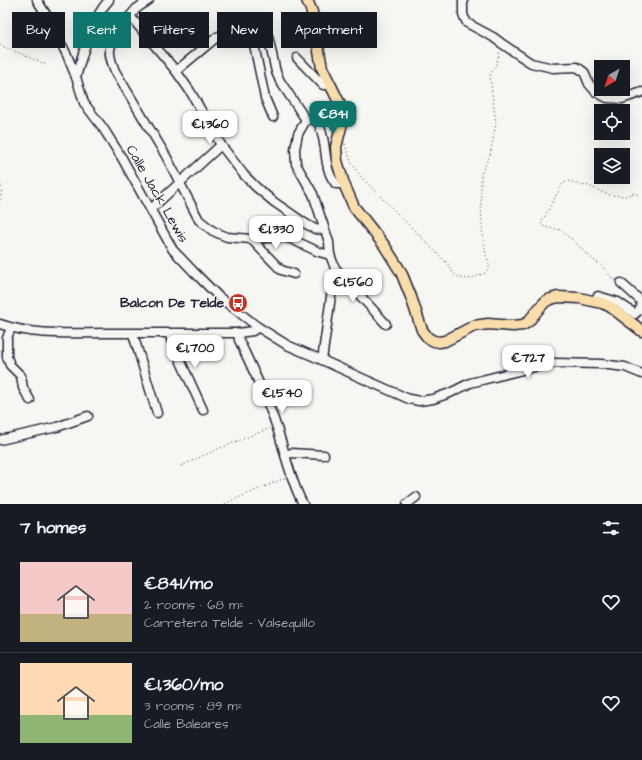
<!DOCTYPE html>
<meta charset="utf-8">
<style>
body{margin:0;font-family:"Architects Daughter",sans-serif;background:#20242c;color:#f1f3f6;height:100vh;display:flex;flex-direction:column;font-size:15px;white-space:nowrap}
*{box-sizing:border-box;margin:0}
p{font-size:13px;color:#9ea1a6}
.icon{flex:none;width:22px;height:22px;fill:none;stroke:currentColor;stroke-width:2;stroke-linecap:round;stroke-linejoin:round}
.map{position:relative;height:504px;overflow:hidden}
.drawer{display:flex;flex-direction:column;background:#171b24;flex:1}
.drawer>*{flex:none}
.guide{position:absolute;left:12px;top:12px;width:400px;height:36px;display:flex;gap:8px}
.needle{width:26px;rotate:219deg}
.buttons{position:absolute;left:594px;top:60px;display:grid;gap:8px}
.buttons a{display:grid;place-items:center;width:36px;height:36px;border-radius:0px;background:#171b24;box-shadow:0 4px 16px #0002;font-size:20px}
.price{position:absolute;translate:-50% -34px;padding:0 9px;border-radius:8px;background:#fff;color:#222;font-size:13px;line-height:26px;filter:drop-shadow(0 1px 2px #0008)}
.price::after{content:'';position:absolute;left:50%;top:24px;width:12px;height:9px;margin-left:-6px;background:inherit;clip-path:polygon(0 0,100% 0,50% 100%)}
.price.selected{background:#0f766e;color:#fff}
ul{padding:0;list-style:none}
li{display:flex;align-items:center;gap:12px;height:100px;padding:0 20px}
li+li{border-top:1px solid #363941}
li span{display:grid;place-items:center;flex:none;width:112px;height:80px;border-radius:0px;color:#555}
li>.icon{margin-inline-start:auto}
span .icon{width:48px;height:48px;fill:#fffc;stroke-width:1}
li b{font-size:17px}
h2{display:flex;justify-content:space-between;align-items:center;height:48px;padding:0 20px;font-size:17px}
.chip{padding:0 14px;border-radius:0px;background:#171b24;box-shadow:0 4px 16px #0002;font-size:14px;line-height:36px}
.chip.selected{background:#0f766e;color:#fff}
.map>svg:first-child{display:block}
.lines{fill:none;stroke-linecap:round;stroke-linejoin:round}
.minor-casing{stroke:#22223b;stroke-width:11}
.major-casing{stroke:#22223b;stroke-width:13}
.path{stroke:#22223b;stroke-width:1;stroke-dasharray:1 3;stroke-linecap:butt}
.minor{stroke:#f6f6f2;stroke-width:8}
.major{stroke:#f9ddab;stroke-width:10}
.labels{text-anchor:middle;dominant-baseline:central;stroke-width:3;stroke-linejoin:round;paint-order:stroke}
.street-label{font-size:14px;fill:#22223b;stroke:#f6f6f2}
.poi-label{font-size:14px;font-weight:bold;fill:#22223b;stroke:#f6f6f2;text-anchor:end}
</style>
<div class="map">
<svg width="642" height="504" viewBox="0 0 642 504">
<rect width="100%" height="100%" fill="#f6f6f2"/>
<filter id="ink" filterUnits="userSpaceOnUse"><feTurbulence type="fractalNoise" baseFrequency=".025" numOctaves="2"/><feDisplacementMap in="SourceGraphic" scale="8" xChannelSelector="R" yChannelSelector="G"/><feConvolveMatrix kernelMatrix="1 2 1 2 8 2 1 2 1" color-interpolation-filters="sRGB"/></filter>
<g filter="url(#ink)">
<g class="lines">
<defs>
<g id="minor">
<polyline points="37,0 47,16 67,55 76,77 84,103 103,128 122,158 173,250 194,272 219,297 258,327 287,345 322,360 366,380 409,399 419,401 433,399 450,393 470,383 534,367 555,363 601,364 625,367 642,374"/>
<path d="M149 0C145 3 140 6 136 9 129 17 112 40 110 49 109 57 112 63 115 71L166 156 199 220 213 231 227 237 251 239 282 237 291 239 319 252 330 255"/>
<polyline points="463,0 463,15 467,23 493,37 501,43 531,63 553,68 577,67 584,72 589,84 596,92 607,98 622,99 642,92"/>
<polyline points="130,16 176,71 190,91 221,145 244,175 256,187 274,202 306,224 315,229 324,230"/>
<polyline points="251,30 265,98 273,117"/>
<polyline points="297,58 323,85 330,85"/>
<polyline points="176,71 217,37 230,31 242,29 261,31 268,36 276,72 280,81 306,120"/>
<path d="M76 77C84 51 90 21 109 0"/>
<polyline points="306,120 298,134 295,149 296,164 313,194 329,242 330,255 335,268 322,360"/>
<path d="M306 120 311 119 318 122C320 126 321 130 322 134 327 150 324 171 336 184H344"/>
<polyline points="151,209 221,145"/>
<polyline points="251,239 281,270 294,274"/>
<polyline points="335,268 386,324"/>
<polyline points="594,301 598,296 618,302 635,314 640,309 641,301 621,283"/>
<path d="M0 324C34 336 71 333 106 333 150 333 194 333 238 333L253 331 258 327"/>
<polyline points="11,328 7,338 7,357 10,365 21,376 23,388 30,400"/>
<polyline points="170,333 171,340 203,410"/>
<path d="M238 333 239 340C252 368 266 396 276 425 285 451 290 480 303 504"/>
<polyline points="133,334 157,413"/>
<polyline points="0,440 57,427 88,416"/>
<polyline points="285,455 291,453 324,455"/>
<polyline points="407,504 416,497"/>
</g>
<polyline id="major" points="307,0 312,12 322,68 342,108 343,119 336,147 337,161 344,184 354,207 384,245 401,272 411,297 422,330 428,338 434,341 439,342 445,341 474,326 488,324 513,326 523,325 528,322 541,306 546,301 551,299 558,297 579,298 602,303 609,306 620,314 642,331"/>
</defs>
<use href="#minor" class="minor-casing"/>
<use href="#major" class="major-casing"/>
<g class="path">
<polyline points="0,45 47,65"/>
<polyline points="345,144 351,162 362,178 447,263 454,274 460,278 469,279 485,273 490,266 486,255 482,229 481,201 481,174 490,155 496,124 490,76 497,62 500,51"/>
<path d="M0 183C2 188 2 195 0 200"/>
<polyline points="615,280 612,278 601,265 596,262 582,250 574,240 568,237 562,230 544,227 541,223 563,183 570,181 582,186 586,185 609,195 625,196 634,193 642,196"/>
<polyline points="181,466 218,449 270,428"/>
<polyline points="225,504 233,500 285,478"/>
</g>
<use href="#minor" class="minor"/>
<use href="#major" class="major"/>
</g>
</g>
<defs>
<symbol id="bus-disc" viewBox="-11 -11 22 22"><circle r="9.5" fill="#c8321e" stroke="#f6f6f2"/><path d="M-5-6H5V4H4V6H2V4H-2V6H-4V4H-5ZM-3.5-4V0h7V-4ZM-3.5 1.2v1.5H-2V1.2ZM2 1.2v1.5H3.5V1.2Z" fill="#fff"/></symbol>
</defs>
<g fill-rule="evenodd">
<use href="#bus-disc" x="227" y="292" width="22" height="22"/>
</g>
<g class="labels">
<g class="street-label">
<text transform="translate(157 194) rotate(60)">Calle Jack Lewis</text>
</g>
<g class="poi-label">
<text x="224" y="303">Balcon De Telde</text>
</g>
</g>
</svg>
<div class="buttons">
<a><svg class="needle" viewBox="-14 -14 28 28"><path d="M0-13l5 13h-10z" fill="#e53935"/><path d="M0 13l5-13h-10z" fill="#9ea1a6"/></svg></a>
<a><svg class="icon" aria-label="locate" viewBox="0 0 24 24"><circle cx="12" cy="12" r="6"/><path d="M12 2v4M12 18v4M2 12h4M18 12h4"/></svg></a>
<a><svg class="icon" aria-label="layers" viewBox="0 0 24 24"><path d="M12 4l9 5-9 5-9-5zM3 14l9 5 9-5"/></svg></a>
</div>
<b class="price selected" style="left:333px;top:135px">€841</b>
<b class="price" style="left:210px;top:145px">€1,360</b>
<b class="price" style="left:276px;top:250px">€1,330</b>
<b class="price" style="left:353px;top:303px">€1,560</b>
<b class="price" style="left:195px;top:369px">€1,700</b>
<b class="price" style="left:528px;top:379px">€727</b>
<b class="price" style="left:282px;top:414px">€1,540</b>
<div class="guide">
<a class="chip">Buy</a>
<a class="chip selected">Rent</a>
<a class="chip">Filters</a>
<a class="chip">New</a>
<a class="chip">Apartment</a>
</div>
</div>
<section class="drawer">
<h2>7 homes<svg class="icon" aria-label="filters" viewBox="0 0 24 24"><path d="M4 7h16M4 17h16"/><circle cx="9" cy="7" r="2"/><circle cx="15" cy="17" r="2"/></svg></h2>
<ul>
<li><span style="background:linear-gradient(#f6c9c9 65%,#c2b280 0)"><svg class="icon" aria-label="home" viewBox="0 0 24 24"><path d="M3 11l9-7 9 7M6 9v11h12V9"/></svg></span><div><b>€841/mo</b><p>2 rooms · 68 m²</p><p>Carretera Telde - Valsequillo</p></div><svg class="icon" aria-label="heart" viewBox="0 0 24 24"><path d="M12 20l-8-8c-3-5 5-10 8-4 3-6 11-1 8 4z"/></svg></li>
<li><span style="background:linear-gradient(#ffd9b3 65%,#8fb573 0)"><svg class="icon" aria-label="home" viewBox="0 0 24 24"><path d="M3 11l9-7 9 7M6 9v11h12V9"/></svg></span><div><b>€1,360/mo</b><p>3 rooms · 89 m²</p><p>Calle Baleares</p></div><svg class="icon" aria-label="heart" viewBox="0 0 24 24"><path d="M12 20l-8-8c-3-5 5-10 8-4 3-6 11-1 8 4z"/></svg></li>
</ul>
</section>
